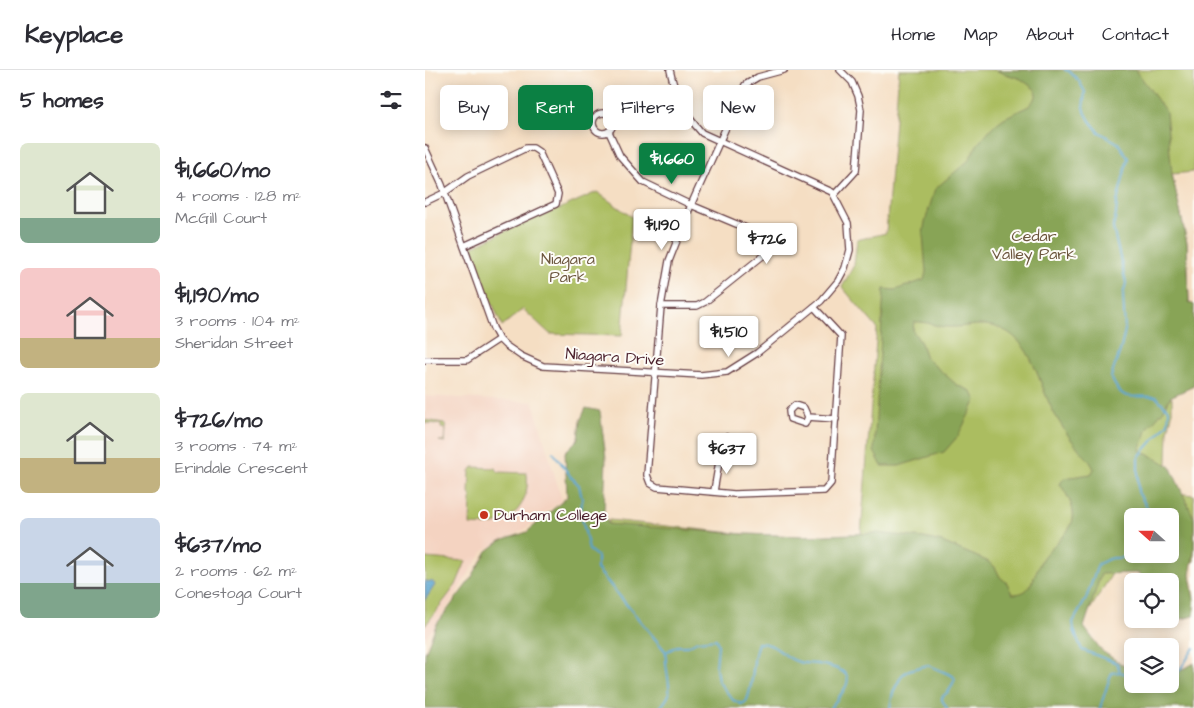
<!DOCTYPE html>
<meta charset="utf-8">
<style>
body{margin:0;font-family:"Architects Daughter",sans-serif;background:#f7f7f7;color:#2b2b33;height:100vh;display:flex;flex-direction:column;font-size:19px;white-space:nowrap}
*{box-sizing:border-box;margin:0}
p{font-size:16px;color:#7c7c81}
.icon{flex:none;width:28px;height:28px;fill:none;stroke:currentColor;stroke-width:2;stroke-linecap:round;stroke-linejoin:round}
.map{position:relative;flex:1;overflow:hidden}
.drawer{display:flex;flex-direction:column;background:#fff;width:425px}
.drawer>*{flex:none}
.top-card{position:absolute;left:15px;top:15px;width:475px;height:45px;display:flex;gap:10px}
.needle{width:32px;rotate:291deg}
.tools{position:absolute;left:699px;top:438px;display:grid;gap:10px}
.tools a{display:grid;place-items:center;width:55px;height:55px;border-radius:8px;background:#fff;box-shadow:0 2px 12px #0003;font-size:25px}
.price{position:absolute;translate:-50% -42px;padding:0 11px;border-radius:5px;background:#fff;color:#222;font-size:16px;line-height:32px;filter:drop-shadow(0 1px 2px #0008)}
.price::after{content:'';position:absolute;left:50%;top:30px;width:15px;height:11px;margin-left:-8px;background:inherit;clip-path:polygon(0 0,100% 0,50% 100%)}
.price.on{background:#0b8043;color:#fff}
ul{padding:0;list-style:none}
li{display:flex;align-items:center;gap:15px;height:125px;padding:0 20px}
li span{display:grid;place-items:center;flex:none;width:140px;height:100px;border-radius:8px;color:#555}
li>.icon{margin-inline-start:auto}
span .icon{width:60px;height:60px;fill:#fffc;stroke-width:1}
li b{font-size:21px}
h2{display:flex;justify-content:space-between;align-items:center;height:60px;padding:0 20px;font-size:21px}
.chip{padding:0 18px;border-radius:8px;background:#fff;box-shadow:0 2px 12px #0003;font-size:18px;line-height:45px}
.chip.on{background:#0b8043;color:#fff}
header{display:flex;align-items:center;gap:30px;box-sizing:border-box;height:70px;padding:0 25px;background:#fff;border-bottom:1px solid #e1e1e2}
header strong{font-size:24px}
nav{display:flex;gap:28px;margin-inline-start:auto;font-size:18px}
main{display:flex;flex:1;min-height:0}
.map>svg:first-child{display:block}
.built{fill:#f4d3c1}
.green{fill:#abbd60;stroke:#7a6e46;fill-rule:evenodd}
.forest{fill:#88a456;stroke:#696240;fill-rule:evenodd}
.water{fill:#55a2ce;stroke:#50607c}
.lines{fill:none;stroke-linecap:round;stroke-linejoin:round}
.stream{stroke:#55a2ce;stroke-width:2}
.street-casing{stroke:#643c42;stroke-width:8}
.street{stroke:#fff;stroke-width:5.5}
.poi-dot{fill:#c8321e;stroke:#fdfcf7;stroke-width:2}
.labels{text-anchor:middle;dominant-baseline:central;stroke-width:4;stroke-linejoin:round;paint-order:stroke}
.park-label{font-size:16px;fill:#6c563e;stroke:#fdfcf7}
.street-label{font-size:16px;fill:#4a1f2b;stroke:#fdfcf7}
.poi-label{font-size:16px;fill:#4a1f2b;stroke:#fdfcf7;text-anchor:start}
</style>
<header>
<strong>Keyplace</strong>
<nav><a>Home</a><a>Map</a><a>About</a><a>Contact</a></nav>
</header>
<main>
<section class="drawer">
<h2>5 homes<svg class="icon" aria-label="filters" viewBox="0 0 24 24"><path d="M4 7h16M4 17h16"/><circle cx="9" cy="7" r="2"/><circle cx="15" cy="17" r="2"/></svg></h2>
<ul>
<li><span style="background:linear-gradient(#dfe7d0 75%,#7fa58c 0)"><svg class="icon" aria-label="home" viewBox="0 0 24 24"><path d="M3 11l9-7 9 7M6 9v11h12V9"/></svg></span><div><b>$1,660/mo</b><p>4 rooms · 128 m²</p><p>McGill Court</p></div></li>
<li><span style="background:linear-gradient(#f6c9c9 70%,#c2b280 0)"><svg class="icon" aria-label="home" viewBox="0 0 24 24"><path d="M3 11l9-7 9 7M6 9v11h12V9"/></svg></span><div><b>$1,190/mo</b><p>3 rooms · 104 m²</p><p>Sheridan Street</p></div></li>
<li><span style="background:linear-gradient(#dfe7d0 65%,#c2b280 0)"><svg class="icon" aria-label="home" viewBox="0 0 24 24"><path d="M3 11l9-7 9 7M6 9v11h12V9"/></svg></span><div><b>$726/mo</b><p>3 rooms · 74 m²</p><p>Erindale Crescent</p></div></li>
<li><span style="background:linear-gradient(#c9d6e8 65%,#7fa58c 0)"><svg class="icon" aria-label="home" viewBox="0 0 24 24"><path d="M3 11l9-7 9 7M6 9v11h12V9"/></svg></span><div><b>$637/mo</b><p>2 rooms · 62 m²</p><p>Conestoga Court</p></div></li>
</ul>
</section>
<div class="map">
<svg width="769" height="638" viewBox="0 0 769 638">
<rect width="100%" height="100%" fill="#fdfcf7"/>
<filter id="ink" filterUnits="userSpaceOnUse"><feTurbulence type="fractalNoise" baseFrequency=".02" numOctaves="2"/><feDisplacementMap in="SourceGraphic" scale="10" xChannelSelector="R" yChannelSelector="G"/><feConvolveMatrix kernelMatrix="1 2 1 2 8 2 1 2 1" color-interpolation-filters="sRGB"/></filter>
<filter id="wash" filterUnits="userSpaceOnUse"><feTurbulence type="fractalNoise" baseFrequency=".0096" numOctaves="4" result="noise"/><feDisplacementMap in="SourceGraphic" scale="20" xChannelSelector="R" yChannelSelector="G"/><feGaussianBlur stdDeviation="1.12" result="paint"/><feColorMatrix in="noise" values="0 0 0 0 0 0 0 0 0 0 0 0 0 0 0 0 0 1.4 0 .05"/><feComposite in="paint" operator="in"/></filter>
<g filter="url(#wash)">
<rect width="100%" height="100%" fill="#f5dec3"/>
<polygon class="built" points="0,326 108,332 137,430 100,459 59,480 11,555 0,569"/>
<g class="green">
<path d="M474 0H769V102L747 104 762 173 764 232 769 235 728 325 747 328V345L743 361 741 422 769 425V491L693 494 655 556 166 638 184 450 318 464 378 466 436 464 452 258 417 217 429 195 432 170 461 163ZM708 446H745V484H708Z"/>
<polygon points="172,122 207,147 197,266 125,264 98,239 77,256 65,228 47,177 132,137 134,139"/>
<polygon points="0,350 19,353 21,358 20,372 14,371 19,371 20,359 16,358 16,354 0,353"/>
<path d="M48 397 70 398 74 402 102 403C106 440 80 459 45 455L46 427 44 423 45 401Z"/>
<polygon points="0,488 41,491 31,515 0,556"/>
</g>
<path class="forest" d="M569 0H711L741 42 747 104 762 173 764 232 769 235V316L745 327 738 341 723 358 715 380 745 396 769 448V481L765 505 769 530V546L735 554 733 549H745V511H718L714 503 676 504 659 557 677 581 707 601 708 614H745V607L769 593V638H0V583L11 555 45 510 62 481 75 471 102 462 142 427 140 382 153 369 155 351 161 338 175 341 181 388 179 442 183 454 318 464 378 466 451 463 499 468 517 472 562 491 570 497 575 507 582 513 587 524C594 524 600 523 604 517 610 509 612 497 617 489 626 474 651 462 648 442 647 432 640 422 635 414L639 408 666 404 669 399C663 387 660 387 653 378 644 368 636 355 629 343 611 310 607 260 561 255 548 254 535 258 522 257 510 257 504 251 489 252L488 261 496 273 501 288 532 315 546 321 551 330 533 366 519 382 474 396H457L449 381 459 219 470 220 499 210 501 202 498 164 500 152 510 119 543 91 552 75 567 57 579 48 604 36 611 27V20L596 9ZM708 446H745V484H708Z"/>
<polygon class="water" points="0,511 8,512 10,515 0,530"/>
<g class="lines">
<g class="stream">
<path d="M640 0 644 1 654 11 660 22 658 38 665 51 674 62 693 73 703 88 692 132 691 144 688 158 701 213 698 225 700 260 696 278 686 307C698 335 707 324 731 327L744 340 743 353 716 384 713 389V422L727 446"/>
<polyline points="128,382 146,407 154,415 157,429 156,443 164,480 172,486 172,499 241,582"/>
<path d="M241 582 252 576H263L272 571 291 569 293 575 291 598 293 611 308 630 316 634 321 632C330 613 326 592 333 573 354 573 357 588 374 592 380 594 387 593 393 594 434 601 427 612 405 638"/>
<path d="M695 602 692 593 657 580 649 560 648 552 661 529 673 494C678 492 684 488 689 488 698 488 701 488 708 481"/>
<path d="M745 610C756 602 761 589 769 578"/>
<path d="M235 638C238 633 243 629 244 624 246 613 239 596 241 582"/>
<polyline points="465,638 468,622 477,605 484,600 503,595 528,606 530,609 524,621 517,627 517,630 522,638"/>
<polyline points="675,638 685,607 687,603 695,602 708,606"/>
</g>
</g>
</g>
<g filter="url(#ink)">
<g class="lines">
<defs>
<g id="street">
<polyline points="359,0 333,7 320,15 266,135 244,191 236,236 222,405 225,413 232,417 309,424 399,421 406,413 416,266 389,237"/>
<circle cx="178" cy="53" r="10"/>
<polyline points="184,62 195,86 218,112 266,135 328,161 342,175 340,184 280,232 272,236 236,236"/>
<path d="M0 78 17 115 68 258 74 269 80 275 96 286 118 296 276 305 302 302 332 283 396 231 413 211 420 198 425 180 423 153 407 122 277 63C258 42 251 28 245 0"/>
<polyline points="409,125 431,101 436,40 433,26 427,12 415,0"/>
<polyline points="0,132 19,123 43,106 101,78 108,78 114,82 133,124 131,134 39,176"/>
<polyline points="0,290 42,290 74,269"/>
<polyline points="383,347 379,338 370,335 364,341 365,349 380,354 383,347 411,349"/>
<polyline points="289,421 295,386 290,377 295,368 302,367 306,372 307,378 295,386"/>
</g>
</defs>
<use href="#street" class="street-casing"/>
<use href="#street" class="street"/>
</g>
</g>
<circle class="poi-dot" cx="59" cy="445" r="5"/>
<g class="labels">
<g class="park-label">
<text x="609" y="166">Cedar<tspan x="609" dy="18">Valley Park</tspan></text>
<text x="143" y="189">Niagara<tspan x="143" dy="18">Park</tspan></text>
</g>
<g class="street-label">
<text transform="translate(190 287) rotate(4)">Niagara Drive</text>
</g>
<g class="poi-label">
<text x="69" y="445">Durham College</text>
</g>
</g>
</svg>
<div class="tools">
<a><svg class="needle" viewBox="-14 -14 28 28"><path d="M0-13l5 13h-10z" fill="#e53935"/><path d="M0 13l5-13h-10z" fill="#7c7c81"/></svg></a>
<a><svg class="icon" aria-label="locate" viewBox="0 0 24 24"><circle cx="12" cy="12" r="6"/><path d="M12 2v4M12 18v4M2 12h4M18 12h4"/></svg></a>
<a><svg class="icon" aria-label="layers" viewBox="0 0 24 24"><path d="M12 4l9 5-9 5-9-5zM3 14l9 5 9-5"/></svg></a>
</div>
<b class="price on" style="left:247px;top:115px">$1,660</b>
<b class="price" style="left:237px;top:181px">$1,190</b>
<b class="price" style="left:342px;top:195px">$726</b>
<b class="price" style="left:304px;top:288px">$1,510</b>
<b class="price" style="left:302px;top:405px">$637</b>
<div class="top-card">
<a class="chip">Buy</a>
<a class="chip on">Rent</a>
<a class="chip">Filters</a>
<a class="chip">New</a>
</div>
</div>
</main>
